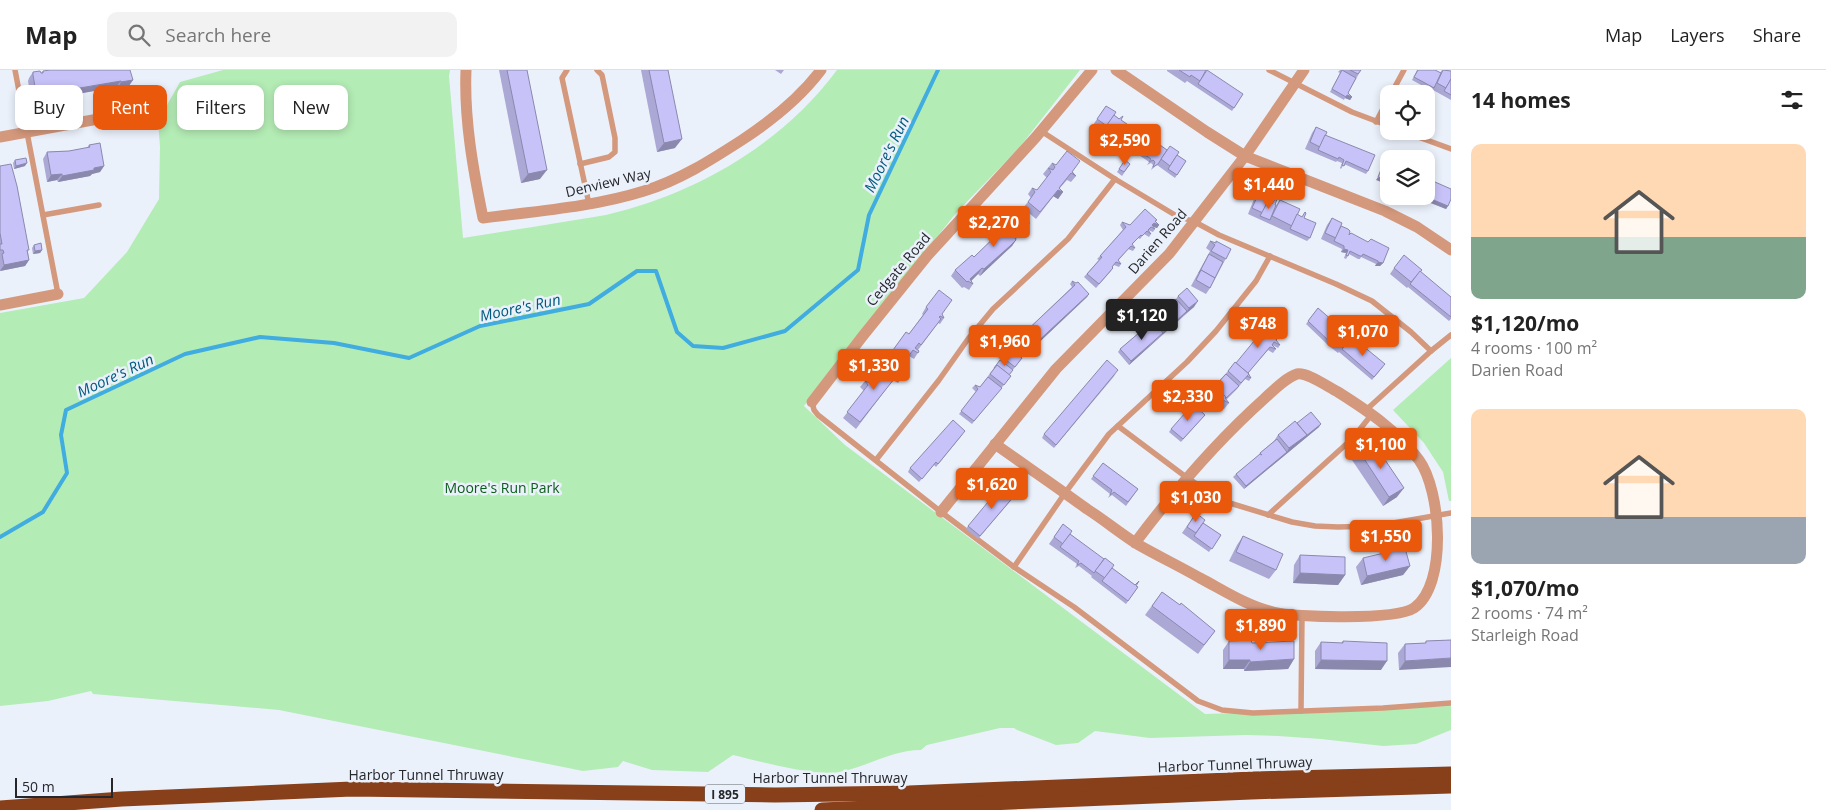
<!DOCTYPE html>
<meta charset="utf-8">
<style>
body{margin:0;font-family:"Open Sans",sans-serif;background:#f2f2f2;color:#222;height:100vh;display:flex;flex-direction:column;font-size:19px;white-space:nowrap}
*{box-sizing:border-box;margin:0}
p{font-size:16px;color:#767676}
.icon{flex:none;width:28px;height:28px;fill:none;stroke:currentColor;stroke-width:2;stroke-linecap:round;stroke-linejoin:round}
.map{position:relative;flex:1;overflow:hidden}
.panel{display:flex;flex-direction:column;background:#fff;width:375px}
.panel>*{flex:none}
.hud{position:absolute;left:15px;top:15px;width:475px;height:45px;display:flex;gap:10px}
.fabs{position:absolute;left:1380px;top:15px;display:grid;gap:10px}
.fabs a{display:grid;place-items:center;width:55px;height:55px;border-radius:10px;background:#fff;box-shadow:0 2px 8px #0003;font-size:25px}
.scale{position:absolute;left:15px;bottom:12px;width:98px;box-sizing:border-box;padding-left:5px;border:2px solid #25272b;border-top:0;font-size:14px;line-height:18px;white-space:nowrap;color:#25272b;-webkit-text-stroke:4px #ebf1fb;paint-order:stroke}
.price{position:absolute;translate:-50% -42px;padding:0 11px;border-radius:5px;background:#ea580c;color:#fff;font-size:16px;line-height:32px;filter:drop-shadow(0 1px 2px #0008)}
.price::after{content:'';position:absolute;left:50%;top:30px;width:15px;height:11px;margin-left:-8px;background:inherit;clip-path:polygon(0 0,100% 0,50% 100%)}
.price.current{background:#222;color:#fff}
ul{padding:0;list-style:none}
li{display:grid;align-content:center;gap:10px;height:265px;padding:0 20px}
li span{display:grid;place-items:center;height:155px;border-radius:10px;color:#555}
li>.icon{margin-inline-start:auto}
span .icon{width:90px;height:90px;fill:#fffc;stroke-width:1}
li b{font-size:21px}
h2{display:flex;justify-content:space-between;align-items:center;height:60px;padding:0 20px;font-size:21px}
.tag{padding:0 18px;border-radius:10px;background:#fff;box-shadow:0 2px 8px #0003;font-size:18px;line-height:45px}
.tag.current{background:#ea580c;color:#fff}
header{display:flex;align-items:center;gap:30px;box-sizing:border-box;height:70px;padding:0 25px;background:#fff;border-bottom:1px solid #e0e0e0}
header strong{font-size:24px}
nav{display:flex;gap:28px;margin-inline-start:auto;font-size:18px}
.search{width:350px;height:45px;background:#f2f2f2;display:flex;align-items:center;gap:12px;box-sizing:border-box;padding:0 18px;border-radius:10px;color:#767676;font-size:19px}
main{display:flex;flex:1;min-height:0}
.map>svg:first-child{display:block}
.green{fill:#b4ecb5}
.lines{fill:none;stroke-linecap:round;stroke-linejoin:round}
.stream{stroke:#40ace0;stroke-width:4}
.lane{stroke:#d4987c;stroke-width:5.5}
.street{stroke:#d4987c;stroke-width:11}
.highway{stroke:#87401a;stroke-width:15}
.wall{fill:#aba8d5}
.shaded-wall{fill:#8b88ae}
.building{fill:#c7c3f8;stroke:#8b88ae}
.labels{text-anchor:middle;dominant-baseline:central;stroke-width:5;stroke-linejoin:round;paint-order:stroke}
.shield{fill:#ebf1fb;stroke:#606469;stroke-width:1}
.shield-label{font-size:12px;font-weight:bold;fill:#25272b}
.street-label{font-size:14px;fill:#25272b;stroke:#ebf1fb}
.park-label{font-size:14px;fill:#0b5c1b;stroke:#ebf1fb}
.water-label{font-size:15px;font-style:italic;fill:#015a7d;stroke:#ebf1fb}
</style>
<header>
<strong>Map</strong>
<div class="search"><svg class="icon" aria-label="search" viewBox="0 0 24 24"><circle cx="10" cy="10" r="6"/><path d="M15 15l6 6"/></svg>Search here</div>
<nav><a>Map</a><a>Layers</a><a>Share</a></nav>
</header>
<main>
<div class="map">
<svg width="1451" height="740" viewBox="0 0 1451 740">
<rect width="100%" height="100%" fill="#ebf1fb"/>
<g class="green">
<path d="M223 0H450L449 6 463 168C494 163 526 158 557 153 573 150 590 148 606 145 696 124 781 75 837 0H1080L1019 78 956 143 804 336 845 375 1205 644 1451 636V660L1416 674 1383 676 1321 669 1278 666 1246 665 1150 668 1095 661 1078 673 1056 675 1017 660 1014 658H1000L927 675 921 680C892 680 867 697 839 702 815 707 759 691 733 685L708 702 652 700 623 691 618 697 583 701 279 640 93 624 91 621 48 631 0 636V243L84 228 127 182 159 129 160 77 158 51 180 12Z"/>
<polygon points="1451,288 1451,431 1449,431 1443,402 1424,373 1393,340"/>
</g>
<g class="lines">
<polyline class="stream" points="0,467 43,442 67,403 61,365 66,340 185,284 260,267 334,273 409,288 480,256 589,234 637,201 656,201 677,262 693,276 723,278 785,261 858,200 869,145 938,0"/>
<g class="lane">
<polyline points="15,0 58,224"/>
<polyline points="567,0 562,8 589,134"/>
<polyline points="1269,0 1352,42 1389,56"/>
<polyline points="1391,24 1404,0"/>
<polyline points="1376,52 1389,27"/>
<polyline points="1041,61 1115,109 1175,145 1195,152 1219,165 1336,214 1372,231 1411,262 1431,281"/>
<polyline points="1402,61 1451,79"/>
<polyline points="580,94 609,87 615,82 615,68 602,5 597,0"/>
<polyline points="43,145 99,135"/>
<polyline points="812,332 814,340 818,345 941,442 1014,497 1074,537 1198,631 1222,640 1253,643 1383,638 1451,633"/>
<polyline points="1366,340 1431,281 1451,265"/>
<polyline points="1118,356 1186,407 1223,431 1292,452 1315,456 1338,457 1376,456 1451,443"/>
<polyline points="876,390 939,310 968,269 993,239 1068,169 1115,109"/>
<polyline points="1268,445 1353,368 1372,344"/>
<polyline points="1014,497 1065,423 1109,364 1187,292 1216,261 1256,211 1270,186"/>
<polyline points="1301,641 1302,546"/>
</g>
<g class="street">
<path d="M466 0C464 49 473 99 483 148 537 141 593 137 644 121 680 110 711 90 742 70 771 51 800 28 821 0"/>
<polyline points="1116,0 1207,62 1245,86 1385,141 1417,157 1451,180"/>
<polyline points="0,67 147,40"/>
<polyline points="0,235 58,224"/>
<polyline points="812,332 862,267 927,186 1036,67 1092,0"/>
<path d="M995 374C1026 396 1057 417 1087 439 1104 450 1120 463 1137 474 1158 486 1179 496 1200 508 1223 520 1247 536 1273 542 1296 548 1396 550 1414 538 1448 515 1441 420 1419 390 1398 361 1368 341 1338 322 1328 317 1307 302 1297 304 1285 308 1273 321 1264 329 1216 372 1174 421 1135 473"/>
<polyline points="941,442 1056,299 1169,184 1245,86 1304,0"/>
</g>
<g class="highway">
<polyline points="0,738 122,729 352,719 775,725 909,723 1254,709 1451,704"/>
<polyline points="822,740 1251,722 1451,716"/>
</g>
</g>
<g class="wall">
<polygon points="499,0 527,0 540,109 521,113"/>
<polygon points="641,0 668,0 675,78 657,82"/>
<polygon points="775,0 784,0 781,4"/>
<polygon points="1167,0 1206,0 1201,8 1243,24 1232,41 1187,11 1185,13 1167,1"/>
<polygon points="1340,0 1361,0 1348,23 1352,27 1350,30 1345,28 1344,30 1330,22 1340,3 1338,2"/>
<polygon points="1417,0 1435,0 1440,3 1442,0 1451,1 1451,30 1433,20 1432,21 1412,10"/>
<polygon points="43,1 133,10 128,17 117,19 116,17 64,26 45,30 43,32 32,34 28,11 29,8 33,2 41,3"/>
<polygon points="1106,36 1114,45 1140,63 1150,68 1167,80 1177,85 1186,91 1175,108 1157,95 1151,100 1153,95 1151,93 1147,95 1149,92 1139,85 1129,79 1128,80 1093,55"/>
<polygon points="1316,57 1368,101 1366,104 1344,94 1341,99 1340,98 1342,93 1337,91 1336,92 1305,79 1312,63"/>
<polygon points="89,75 104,96 100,102 92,104 90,106 58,112 57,110 47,112 43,89 47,82 69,81 87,78"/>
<polygon points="15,90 25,96 14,99 13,93"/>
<polygon points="1125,90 1130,94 1122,106 1117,102"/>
<polygon points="1052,93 1073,102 1076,106 1071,112 1067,110 1059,119 1063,122 1058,129 1053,126 1036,149 1023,138 1031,128 1028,124 1032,118 1037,120 1047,108 1043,104"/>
<polygon points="0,96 28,182 29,190 25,196 0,201"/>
<polygon points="1259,123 1268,131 1272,134 1275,129 1275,135 1276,135 1280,130 1297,144 1302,147 1305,142 1304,148 1310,168 1307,171 1248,144 1254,129"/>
<polygon points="1414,126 1426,126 1448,136 1446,139 1420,129 1417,134 1415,133 1417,127"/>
<polygon points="1332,148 1349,165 1383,193 1380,196 1375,196 1376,194 1361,187 1360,189 1358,189 1349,184 1346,189 1344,188 1346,183 1341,182 1342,179 1321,169 1327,155"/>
<polygon points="1155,151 1159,155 1157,158 1154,157 1155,159 1153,162 1148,160 1151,164 1149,167 1144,164 1140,169 1138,168 1132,175 1135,178 1133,181 1128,179 1118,191 1121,194 1119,197 1114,195 1112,197 1111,201 1096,218 1084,207 1099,190 1097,189 1100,186 1123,160 1120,155 1122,152 1130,155"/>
<polygon points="1030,153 1026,159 1016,169 1016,170 1012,176 1005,182 980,206 978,204 971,211 973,214 969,220 964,217 962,218 951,206 955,200 974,187 999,163 998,162 1003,156"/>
<polygon points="1210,171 1231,179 1210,218 1206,224 1191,216 1210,181 1206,178"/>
<polygon points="34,175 42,180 40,183 33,184 32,178"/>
<polygon points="1394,198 1420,202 1451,227 1451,249 1449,251 1408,217 1407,218 1390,204"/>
<polygon points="1072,211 1089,224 1087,227 1032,279 1020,267 1023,264 1072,217 1070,214"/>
<polygon points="1178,226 1194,237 1129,295 1118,282 1120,279 1150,253 1149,252 1153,246 1176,229"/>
<polygon points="926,237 942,244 944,248 940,254 938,253 918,280 919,281 914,289 909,286 901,296 889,286 906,262 909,264 923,245 922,244"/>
<polygon points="1318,238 1352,267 1383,297 1372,310 1339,282 1340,281 1338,283 1329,276 1306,254"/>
<polygon points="1276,271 1280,275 1278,278 1272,275 1276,279 1273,283 1268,280 1248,303 1251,308 1249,311 1245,309 1237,319 1226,330 1229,333 1224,339 1219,337 1214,342 1202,331 1206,325 1228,301"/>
<polygon points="1002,287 1022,288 1009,305 1011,306 999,321 972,354 959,344 976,322 972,318 975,315 980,317"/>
<polygon points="899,303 902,307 898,313 893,310 856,359 843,348 864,321 860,317 865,311 870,313"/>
<polygon points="1116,304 1054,378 1042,368 1044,364"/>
<polygon points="1205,345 1181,372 1169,362 1171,359"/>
<polygon points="1297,353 1319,357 1244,419 1233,407 1236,404 1258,386 1260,383 1274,371 1278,365"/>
<polygon points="963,364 936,397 934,395 919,412 908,402 910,398"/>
<polygon points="1359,381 1397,427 1383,436 1352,390"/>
<polygon points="1103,393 1138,419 1126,436 1112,425 1108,428 1110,424 1091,409"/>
<polygon points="1013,428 978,469 966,459 968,456"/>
<polygon points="1196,443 1203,453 1221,465 1209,482 1182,463"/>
<polygon points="1063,454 1070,464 1112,498 1138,517 1126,534 1091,507 1092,506 1079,496 1075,498 1077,494 1049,474"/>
<polygon points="1243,466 1276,500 1269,509 1229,491 1237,475"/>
<polygon points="1300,485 1345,505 1338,515 1293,513 1294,495"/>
<polygon points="1363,488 1410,496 1403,505 1361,515 1356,497"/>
<polygon points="1162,522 1215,561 1198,584 1145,545"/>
<polygon points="1451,570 1399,600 1398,583 1405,574 1425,573 1426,571"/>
<polygon points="1229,571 1294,589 1288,599 1244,601 1244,599 1223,599 1223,580"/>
<polygon points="1343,571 1381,600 1315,599 1315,581 1321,572 1341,573"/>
</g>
<g class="shaded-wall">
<polygon points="133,10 128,17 117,19 121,12"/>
<polygon points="121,11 116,17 45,30 43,32 32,34 37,28 47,24"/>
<polygon points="1347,25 1352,27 1350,30 1345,28"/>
<polygon points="682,69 675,78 657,82 664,73"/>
<polygon points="27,93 25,96 14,99 16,96"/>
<polygon points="104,96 100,102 92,104 90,106 58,112 62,106"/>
<polygon points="547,100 540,109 521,113 528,104"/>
<polygon points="1071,103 1058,120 1063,122 1058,129 1053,126 1036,149"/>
<polygon points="62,104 57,110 47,112 51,105"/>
<polygon points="1378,107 1389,111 1389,115 1376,110"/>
<polygon points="1421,126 1424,126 1448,136 1446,139 1419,128"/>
<polygon points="1030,153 1026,159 1010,174 1015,168"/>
<polygon points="1154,153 1159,155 1157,158 1152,156"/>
<polygon points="1016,170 1012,176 980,206 984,199"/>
<polygon points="1344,179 1348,180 1346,183 1341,182"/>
<polygon points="42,180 40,183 33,184 35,181"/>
<polygon points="29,190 25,196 0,201 4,195"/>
<polygon points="1378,192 1383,193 1380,196 1375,196"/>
<polygon points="982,198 978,204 970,212 970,209"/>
<polygon points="1089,224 1087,227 1032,279 1034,275"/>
<polygon points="1198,231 1194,237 1185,244 1189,238"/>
<polygon points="1187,241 1185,244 1129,295 1131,291 1162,265 1165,260"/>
<polygon points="1321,354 1319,357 1244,419 1246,416 1287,382 1289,378"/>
<polygon points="1404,418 1397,427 1383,436 1389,427"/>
<polygon points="1410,496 1403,505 1361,515 1367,506"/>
<polygon points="1300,503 1345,505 1338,515 1293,513"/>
<polygon points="1451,588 1451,597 1399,600 1405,591"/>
<polygon points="1294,589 1288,599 1244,601 1250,592"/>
<polygon points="1229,590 1250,590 1244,599 1223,599"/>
<polygon points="1321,590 1387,591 1381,600 1315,599"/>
</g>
<g class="building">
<polygon points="50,0 130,0 133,10 121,12 121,11 68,20 47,24 47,26 37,28 33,5 33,2 40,1 41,3 43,3 43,1"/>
<polygon points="507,0 527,0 547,100 528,104"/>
<polygon points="649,0 668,0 682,69 664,73"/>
<polygon points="1179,0 1206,0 1200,11 1191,5 1190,7"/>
<polygon points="1207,0 1243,24 1234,38 1198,14"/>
<polygon points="1342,0 1356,8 1348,23 1352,27 1347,25 1346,27 1332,19"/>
<polygon points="1350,0 1361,0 1358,4"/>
<polygon points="1418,0 1435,0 1441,3 1434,18 1414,7"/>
<polygon points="1443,0 1451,1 1451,9 1446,18 1437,13"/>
<polygon points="1451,9 1451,25 1444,21"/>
<polygon points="1106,36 1116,42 1107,56 1097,49"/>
<polygon points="1114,45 1119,49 1123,46 1121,50 1140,63 1130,77 1104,59"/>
<polygon points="1316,57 1327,62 1320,77 1310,72"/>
<polygon points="1143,59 1152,65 1143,79 1134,72"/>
<polygon points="1325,65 1375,85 1368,101 1346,91 1344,96 1342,95 1344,90 1339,87 1338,89 1318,80"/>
<polygon points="1150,68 1167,80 1158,94 1153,97 1155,92 1153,90 1149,92 1151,89 1141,82"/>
<polygon points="100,73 104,96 94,98 94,100 62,106 62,104 51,105 47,82 69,81 90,77 89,75"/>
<polygon points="1170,76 1179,82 1170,96 1161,89"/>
<polygon points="1067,81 1080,91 1072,102 1076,106 1071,103 1059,118 1063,122 1058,120 1040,142 1028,132 1035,122 1032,118 1037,120 1051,102 1048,98 1053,100 1055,97 1052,93 1056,95"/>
<polygon points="1177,85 1186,91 1177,105 1168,99"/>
<polygon points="26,88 27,93 16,96 15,90"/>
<polygon points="1125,90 1130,94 1124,102 1119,99"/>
<polygon points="1384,92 1389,94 1389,111 1378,107"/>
<polygon points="11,94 17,116 29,180 27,180 29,190 4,195 2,184 4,183 3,180 0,180 0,174 2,174 0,163 0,96"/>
<polygon points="1426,110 1434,113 1435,112 1451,119 1451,129 1448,136 1424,126 1426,126"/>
<polygon points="1259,123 1269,128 1263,143 1252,138"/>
<polygon points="1419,126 1421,126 1419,130 1417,130"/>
<polygon points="1275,129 1277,129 1275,135 1276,135 1270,150 1260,146 1268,131 1272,134"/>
<polygon points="1280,130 1300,139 1292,156 1272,146"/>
<polygon points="1145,139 1157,150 1155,151 1159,155 1154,153 1152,155 1155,159 1151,157 1148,160 1151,164 1147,161 1142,166 1141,165 1132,174 1135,178 1131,176 1118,190 1121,194 1116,192 1112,197 1113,198 1099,214 1087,204 1102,187 1100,186 1126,157 1122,152 1130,155"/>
<polygon points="1019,141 1030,153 1015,168 1016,170 1010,176 984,199 982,198 970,209 973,214 968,211 967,212 955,200 972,185 974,187 1004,158 1003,156"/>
<polygon points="1305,142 1306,143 1304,148 1316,153 1310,168 1290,159 1297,144 1302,147"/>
<polygon points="1332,148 1342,153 1336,168 1325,163"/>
<polygon points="1341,156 1348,159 1350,161 1349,165 1351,163 1353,164 1368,172 1371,169 1389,178 1383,193 1378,192 1378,191 1363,184 1362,186 1360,186 1350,181 1348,186 1346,185 1348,180 1344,179 1344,176 1334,171"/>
<polygon points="1210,171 1216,173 1216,171 1231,179 1226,189 1211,181 1215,175"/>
<polygon points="41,173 42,180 35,181 34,175"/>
<polygon points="1209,184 1223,192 1215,208 1201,200 1199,203"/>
<polygon points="1404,185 1422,200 1411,212 1394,198"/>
<polygon points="1201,200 1215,208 1210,218 1196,210"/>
<polygon points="1420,201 1451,227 1451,247 1410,214"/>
<polygon points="1072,211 1076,213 1078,212 1089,224 1034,275 1023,264 1075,215"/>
<polygon points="1187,218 1198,231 1189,238 1178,226"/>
<polygon points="939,220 952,230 942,244 944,248 940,246 939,247 941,249 921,275 919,273 915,278 919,281 918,283 913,280 906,290 893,280 906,262 909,264 928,239 926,237"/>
<polygon points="1176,229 1187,241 1172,255 1174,252 1163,239"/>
<polygon points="1162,238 1174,252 1165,260 1153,246"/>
<polygon points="1318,238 1342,259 1331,273 1308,251"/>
<polygon points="1153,251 1163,263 1131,291 1120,279"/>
<polygon points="1268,254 1280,265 1276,270 1280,275 1274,272 1272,275 1276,279 1270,277 1248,303 1251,308 1247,306 1249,304 1236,293"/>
<polygon points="1345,256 1354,264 1343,277 1334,270"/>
<polygon points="1352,267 1385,294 1374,307 1342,279"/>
<polygon points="1010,278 1022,288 1015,297 1002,287"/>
<polygon points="1000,290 1013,300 1009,305 997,295 995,298 994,298"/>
<polygon points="1107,290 1118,300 1056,375 1044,364"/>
<polygon points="887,291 900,301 899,303 902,307 898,304 860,352 847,342 868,315 865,311 870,313"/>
<polygon points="1235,292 1249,304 1241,313 1228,301"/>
<polygon points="997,295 1011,306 1004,315 990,304"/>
<polygon points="1226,304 1239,316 1225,329 1226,327 1214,317"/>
<polygon points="988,307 1002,318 974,351 961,341 978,319 975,315 980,317"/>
<polygon points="1214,316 1226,327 1225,328 1229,333 1223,330 1219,336 1206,325"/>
<polygon points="1193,334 1205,345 1183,369 1171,359"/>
<polygon points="1311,342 1321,354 1306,366 1307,365 1297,353"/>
<polygon points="953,350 965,361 938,394 936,392 922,409 910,398"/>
<polygon points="1295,351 1307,365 1289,378 1278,365"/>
<polygon points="1277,369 1287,382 1246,416 1236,404 1260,384 1262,385 1260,383"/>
<polygon points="1373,372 1404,418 1389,427 1359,381"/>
<polygon points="1103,393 1138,419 1128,432 1114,422 1110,425 1112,420 1093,406"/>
<polygon points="1003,414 1015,425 980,466 968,456"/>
<polygon points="1196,443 1205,450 1196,463 1187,457"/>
<polygon points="1203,453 1221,465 1212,479 1194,466"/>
<polygon points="1063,454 1072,461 1063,474 1054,467"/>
<polygon points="1070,464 1104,489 1094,503 1081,493 1077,495 1079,491 1060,477"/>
<polygon points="1243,466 1283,484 1276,500 1236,482"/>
<polygon points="1405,478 1410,496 1367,506 1363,488"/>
<polygon points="1300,485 1345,487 1345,505 1300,503"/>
<polygon points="1105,488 1114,495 1105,508 1095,501"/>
<polygon points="1112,498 1135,515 1139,511 1136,516 1138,517 1128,531 1102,511"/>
<polygon points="1162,522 1180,535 1181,533 1215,561 1204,575 1152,536"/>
<polygon points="1251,570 1252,573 1294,571 1294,589 1250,592 1250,590 1229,590 1229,571"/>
<polygon points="1451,570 1451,588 1405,591 1405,574 1426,573 1426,571"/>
<polygon points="1343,571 1387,573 1387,591 1321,590 1321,572 1343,573"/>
</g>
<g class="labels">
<rect class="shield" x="705" y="714.5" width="40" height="19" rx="4"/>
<g class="shield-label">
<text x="725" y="724">I 895</text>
</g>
<g class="street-label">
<text transform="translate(608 112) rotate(-13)">Denview Way</text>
<text transform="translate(1157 171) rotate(-49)">Darien Road</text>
<text transform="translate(898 199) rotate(-50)">Cedgate Road</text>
<text transform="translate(1235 694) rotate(-2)">Harbor Tunnel Thruway</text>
<text x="426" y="704">Harbor Tunnel Thruway</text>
<text x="830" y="707">Harbor Tunnel Thruway</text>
</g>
<g class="park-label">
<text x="502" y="417">Moore's Run Park</text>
</g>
<g class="water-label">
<text transform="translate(886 84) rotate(-64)">Moore's Run</text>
<text transform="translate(520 237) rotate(-12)">Moore's Run</text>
<text transform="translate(115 305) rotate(-25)">Moore's Run</text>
</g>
</g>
</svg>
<div class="fabs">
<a><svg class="icon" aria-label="locate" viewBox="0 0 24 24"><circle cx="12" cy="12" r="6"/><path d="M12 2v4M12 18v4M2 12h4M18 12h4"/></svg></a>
<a><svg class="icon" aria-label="layers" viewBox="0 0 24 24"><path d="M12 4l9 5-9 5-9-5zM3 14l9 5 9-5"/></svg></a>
</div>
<div class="scale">50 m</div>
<b class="price" style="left:1125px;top:96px">$2,590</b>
<b class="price" style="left:1269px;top:140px">$1,440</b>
<b class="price" style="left:994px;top:178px">$2,270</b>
<b class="price current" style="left:1142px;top:271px">$1,120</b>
<b class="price" style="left:1258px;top:279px">$748</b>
<b class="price" style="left:1363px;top:287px">$1,070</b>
<b class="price" style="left:1005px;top:297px">$1,960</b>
<b class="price" style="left:874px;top:321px">$1,330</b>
<b class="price" style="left:1188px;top:352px">$2,330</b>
<b class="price" style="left:1381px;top:400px">$1,100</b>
<b class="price" style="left:992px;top:440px">$1,620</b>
<b class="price" style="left:1196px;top:453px">$1,030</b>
<b class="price" style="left:1386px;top:492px">$1,550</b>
<b class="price" style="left:1261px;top:581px">$1,890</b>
<div class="hud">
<a class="tag">Buy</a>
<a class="tag current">Rent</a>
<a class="tag">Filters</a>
<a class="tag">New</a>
</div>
</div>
<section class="panel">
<h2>14 homes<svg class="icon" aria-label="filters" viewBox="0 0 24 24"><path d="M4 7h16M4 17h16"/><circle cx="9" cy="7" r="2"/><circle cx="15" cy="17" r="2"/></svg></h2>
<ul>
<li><span style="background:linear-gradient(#ffd9b3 60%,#7fa58c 0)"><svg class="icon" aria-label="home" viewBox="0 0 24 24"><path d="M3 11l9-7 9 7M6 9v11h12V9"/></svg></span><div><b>$1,120/mo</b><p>4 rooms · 100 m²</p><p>Darien Road</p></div></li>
<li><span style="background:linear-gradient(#ffd9b3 70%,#9aa5b1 0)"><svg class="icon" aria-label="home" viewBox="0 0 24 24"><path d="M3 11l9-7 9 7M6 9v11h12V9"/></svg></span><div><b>$1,070/mo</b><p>2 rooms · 74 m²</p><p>Starleigh Road</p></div></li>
</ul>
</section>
</main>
